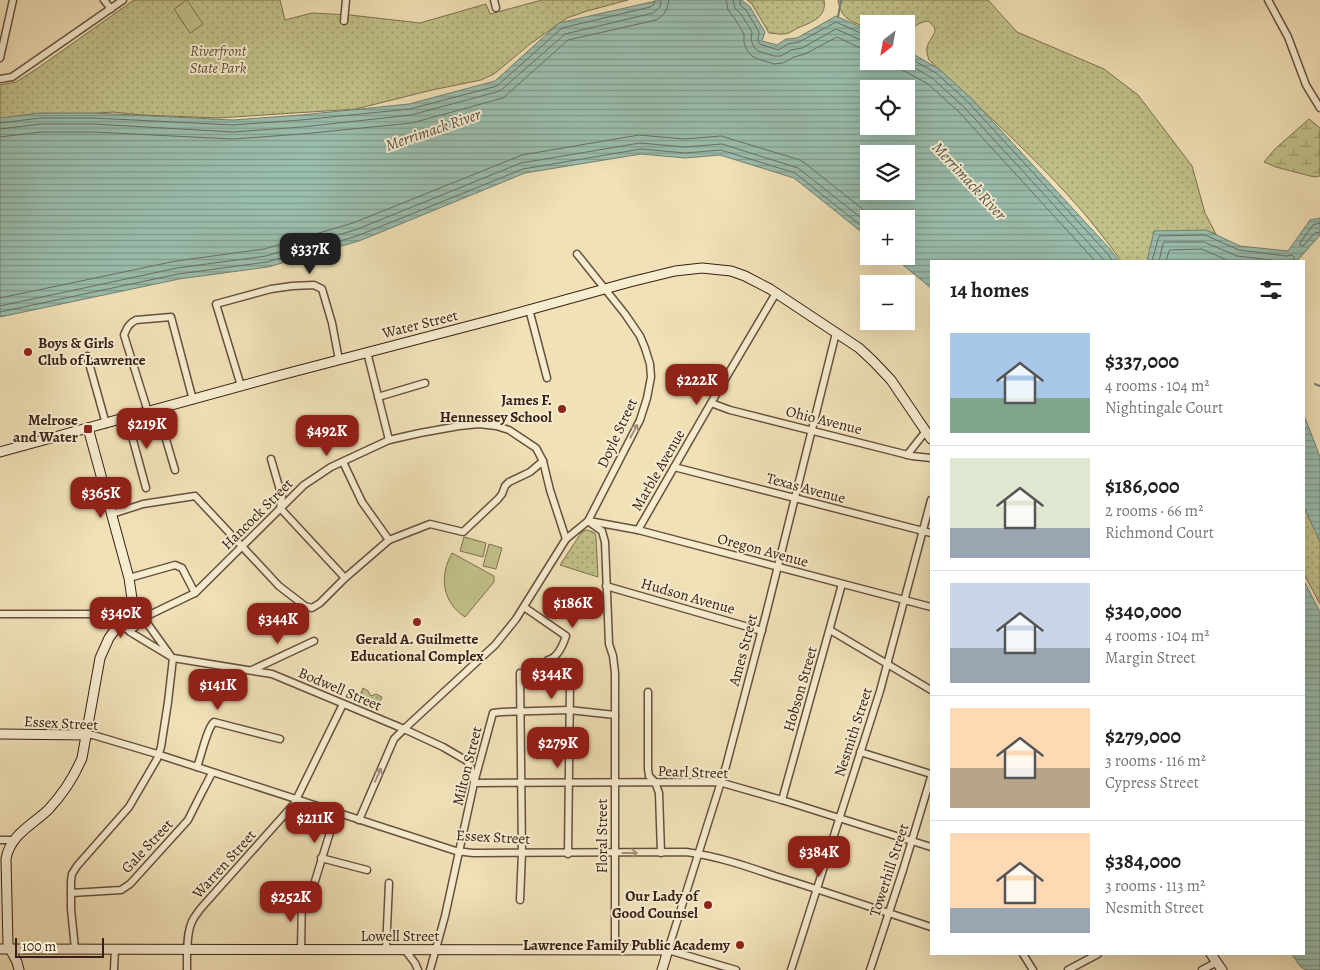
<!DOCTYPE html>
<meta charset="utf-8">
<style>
body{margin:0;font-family:Alegreya,serif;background:#f2f2f2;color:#222;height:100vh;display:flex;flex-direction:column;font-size:19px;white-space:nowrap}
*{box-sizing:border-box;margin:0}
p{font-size:16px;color:#767676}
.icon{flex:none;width:28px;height:28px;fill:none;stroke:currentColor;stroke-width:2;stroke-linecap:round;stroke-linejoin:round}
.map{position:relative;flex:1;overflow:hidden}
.panel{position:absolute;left:930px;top:260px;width:375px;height:695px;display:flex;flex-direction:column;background:#fff;border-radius:0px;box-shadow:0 5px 20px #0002}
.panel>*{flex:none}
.needle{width:32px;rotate:211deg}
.fabs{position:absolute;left:860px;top:15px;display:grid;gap:10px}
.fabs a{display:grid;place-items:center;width:55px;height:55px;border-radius:0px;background:#fff;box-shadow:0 5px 20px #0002;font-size:25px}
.scale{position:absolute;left:15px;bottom:12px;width:89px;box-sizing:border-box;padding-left:5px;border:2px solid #392017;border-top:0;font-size:14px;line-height:18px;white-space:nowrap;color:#392017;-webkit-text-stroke:4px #f6ecd0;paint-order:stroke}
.price{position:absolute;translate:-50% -42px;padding:0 11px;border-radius:10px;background:#8f2418;color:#fff;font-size:16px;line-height:32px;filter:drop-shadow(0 1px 2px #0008)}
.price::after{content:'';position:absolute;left:50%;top:30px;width:15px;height:11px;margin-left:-8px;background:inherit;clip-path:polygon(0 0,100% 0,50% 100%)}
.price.active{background:#222;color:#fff}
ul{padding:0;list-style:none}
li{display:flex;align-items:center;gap:15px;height:125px;padding:0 20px}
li+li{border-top:1px solid #e0e0e0}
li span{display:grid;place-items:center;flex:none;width:140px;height:100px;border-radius:0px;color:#555}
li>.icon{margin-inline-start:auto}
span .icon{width:60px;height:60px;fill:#fffc;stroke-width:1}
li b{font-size:21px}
h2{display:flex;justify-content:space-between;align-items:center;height:60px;padding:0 20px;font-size:21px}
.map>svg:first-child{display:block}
.wetland{fill:url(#wetland-marsh);stroke:#7d7050}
.park{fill:url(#park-dots);stroke:#7d7050}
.garden{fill:#c1c189;stroke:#7d7050}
.water{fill:url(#water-rules);stroke:#747f72;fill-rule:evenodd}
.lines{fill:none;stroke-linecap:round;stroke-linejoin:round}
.shore{stroke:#6a6f62;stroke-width:1}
.stream{stroke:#747f72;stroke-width:2}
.street-casing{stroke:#67503f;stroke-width:9}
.secondary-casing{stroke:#392017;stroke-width:11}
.street{stroke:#f6ecd0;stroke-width:6}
.secondary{stroke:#f6ecd0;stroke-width:9}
.oneway{stroke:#a1907d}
.poi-dot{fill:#8f2418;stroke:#f6ecd0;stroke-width:2}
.labels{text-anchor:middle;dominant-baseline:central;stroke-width:4;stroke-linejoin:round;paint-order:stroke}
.park-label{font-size:15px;font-style:italic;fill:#625039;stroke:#f6ecd0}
.street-label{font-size:15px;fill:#392017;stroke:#f6ecd0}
.poi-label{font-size:15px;font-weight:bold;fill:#392017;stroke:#f6ecd0;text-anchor:end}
.water-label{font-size:16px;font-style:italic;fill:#564f44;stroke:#f6ecd0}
</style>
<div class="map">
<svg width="1320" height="970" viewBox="0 0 1320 970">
<defs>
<pattern id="wetland-marsh" width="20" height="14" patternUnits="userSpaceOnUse" patternTransform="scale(1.25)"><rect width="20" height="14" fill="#c1c189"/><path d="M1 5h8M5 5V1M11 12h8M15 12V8" fill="none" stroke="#9e9c6f"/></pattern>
<pattern id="park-dots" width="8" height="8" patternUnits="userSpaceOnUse" patternTransform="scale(1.25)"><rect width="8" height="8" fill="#c1c189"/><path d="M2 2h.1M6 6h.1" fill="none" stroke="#9e9c6f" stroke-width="1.8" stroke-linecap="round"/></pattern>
<pattern id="water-rules" width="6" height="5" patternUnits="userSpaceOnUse" patternTransform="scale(1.25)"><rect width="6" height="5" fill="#9bbeae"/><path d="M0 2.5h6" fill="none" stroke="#7f9a8d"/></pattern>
</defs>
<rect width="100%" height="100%" fill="#f1e1b7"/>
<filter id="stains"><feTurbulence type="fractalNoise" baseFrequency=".004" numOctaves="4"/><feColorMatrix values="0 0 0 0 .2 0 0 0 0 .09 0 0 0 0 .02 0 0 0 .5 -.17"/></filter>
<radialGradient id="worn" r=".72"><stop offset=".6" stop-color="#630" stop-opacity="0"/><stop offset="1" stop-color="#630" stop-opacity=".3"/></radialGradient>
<polygon class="wetland" points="1309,119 1320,128 1320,176 1314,177 1276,167 1264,162 1275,149"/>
<g class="park">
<polygon points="134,0 280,0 285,20 312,13 350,15 420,23 486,4 490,14 542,0 628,0 587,11 567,18 530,44 494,74 481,80 432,90 356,109 218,118 142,115 113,112 0,120 0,85 16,82 35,70"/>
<path d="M747 0H824C827 17 812 22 800 27 795 29 791 33 785 34 780 35 774 33 769 33L752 4Z"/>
<path d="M838 0H988L1017 32 1104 69 1138 95 1192 166 1205 213 1230 261H1121C1068 185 996 124 929 60 928 57 926 52 927 48 929 36 943 32 928 21 918 22 913 28 906 35V24H869V28C852 22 841 20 838 0Z"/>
<polygon points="1304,426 1320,467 1320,604 1304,574"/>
<polygon points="588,530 595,533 596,537 598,577 560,565 581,533 583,531"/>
<polygon points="363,688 368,691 371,696 376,694 382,697 377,708 358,700"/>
</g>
<g class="garden">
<polygon points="187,0 203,24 190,33 174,9"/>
<polygon points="464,537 486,543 483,557 460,551"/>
<polygon points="489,544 502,548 496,569 483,566"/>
<path d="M452 553 494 576V582L465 617C442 602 439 576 452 553Z"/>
</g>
<g class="water">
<path d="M660 0H742L750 7 765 32 762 41 777 45 786 39 797 38 836 16 869 31V61H906V50L939 69 972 99 1110 249 1119 261H931V288L892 256H906V219H869V238L794 178 720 155 685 158 641 154 525 173 359 241 268 267 179 279 0 317V118L40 113H94L233 120 301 115 409 104 495 81 559 23ZM869 89H906V126H869ZM869 154H906V191H869Z"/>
<polygon points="1320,218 1320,235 1297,261 1147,261 1154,231 1206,230 1240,246 1288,251 1310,220"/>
<polygon points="1304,415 1320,457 1320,542 1304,507"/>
<path d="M1304 581 1320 612V970C1300 970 1302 970 1292 954H1304Z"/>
</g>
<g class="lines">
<g class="shore">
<polyline points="726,0 728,10 735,19 744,34 744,43 747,50 752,56 758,59 774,64 783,63 794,57 805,54 837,37 860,48 869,49"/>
<polyline points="733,0 735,8 741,14 752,32 751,40 754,47 758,51 774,56 781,56 791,50 802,48 836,29 863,41 869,42"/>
<polyline points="740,0 740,5 746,10 759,32 758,40 760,44 778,50 788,44 799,42 836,22 865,35 869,36"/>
<polyline points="906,56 936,73 968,102 1106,252 1113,261"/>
<polyline points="891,61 897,67 928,84 959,112 1095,261"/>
<polyline points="903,61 932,78 964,107 1105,261"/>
<polyline points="0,123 40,118 94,118 233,125 301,120 410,109 497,86 562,28 650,7 654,4 655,0"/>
<polyline points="0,129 41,124 93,124 233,132 302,127 411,115 500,91 565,34 653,13 660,7 661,0"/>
<path d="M0 137 41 132H93L233 139 302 134 412 123 503 98 568 40 656 20C664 16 668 9 669 0"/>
<polyline points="1320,223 1313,225 1300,243 1300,245 1303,246 1315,233 1320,232"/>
<polyline points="1152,261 1159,236 1205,235 1239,250 1287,256 1292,255 1294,257 1294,261"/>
<polyline points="1159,261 1163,244 1164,242 1204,242 1237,256 1280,261"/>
<polyline points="1166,261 1169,251 1170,250 1202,249 1229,261"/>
<polyline points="0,298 176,261 264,249 353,223 522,155 639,135 685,139 721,136 800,160 806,164 875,219"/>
<polyline points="0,306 177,268 266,256 355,230 521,163 640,143 685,147 722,144 798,168 869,224"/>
<polyline points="0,312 178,274 267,262 357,236 523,169 641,149 685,153 721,150 795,173 869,232"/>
</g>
<g class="stream">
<polyline points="838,17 841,0"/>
<polyline points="1315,384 1320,386"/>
</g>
<defs>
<g id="street">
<polyline points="104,0 111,9"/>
<polyline points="494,0 496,8"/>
<polyline points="1268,0 1288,37 1306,85 1320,108"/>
<polyline points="344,21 346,0"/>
<polyline points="0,58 13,0"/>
<polyline points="0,79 12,77 123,0"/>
<polyline points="529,309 547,378"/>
<polyline points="367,352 389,440"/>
<polyline points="87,356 106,424"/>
<polyline points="241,386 216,304 271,289 292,286 314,285 322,289 332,323 339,360"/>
<polyline points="378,397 425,383"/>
<polyline points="711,403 730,410 912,456 931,458"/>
<polyline points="157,409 175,470"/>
<path d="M148 412 124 335C127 328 128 324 136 320L171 317 193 400"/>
<polyline points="127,418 146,488"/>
<polyline points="907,455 926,431"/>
<polyline points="271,459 282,497 280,508 345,578"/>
<polyline points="343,462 362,502 389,540"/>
<polyline points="674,467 931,533"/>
<polyline points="112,514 143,504 195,496 279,586 305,606 312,608 320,603 345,578 389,540 430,524 463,532 498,499 502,494 505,486 509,482 530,472 543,461"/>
<polyline points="588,521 602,531 605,542 609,644 613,656 615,673 615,949"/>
<polyline points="589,521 638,530 931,607"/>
<polyline points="638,530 711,403 776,293"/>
<polyline points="129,578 175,565 182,568 195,593"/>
<polyline points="606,586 762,631"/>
<path d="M524 607 566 636C563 645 557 658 548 660"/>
<polyline points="0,614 118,614"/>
<polyline points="139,616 145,617 195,593 304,485 331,467 389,440 420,433 459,426 479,424 496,426 509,430 536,448 543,461 550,490 566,539"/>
<polyline points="139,620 147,623 170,655"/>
<polyline points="127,628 130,632 173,658 272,674 404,729 443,747 467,761 473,774 474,783 719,782 782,800 931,847"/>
<polyline points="830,630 931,690"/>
<polyline points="252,670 314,641"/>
<polyline points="648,692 648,769 649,776 655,782 659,793 661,853"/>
<path d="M86 735H93L157 754 456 851 473 853 686 852C717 856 746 866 775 876 827 892 879 910 931 927"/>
<polyline points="860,752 931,774"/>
<path d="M197 767C201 757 207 728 214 722L280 739"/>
<polyline points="782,800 842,584"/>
<polyline points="359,820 394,739 404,729 495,645 516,619 566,539 588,521 640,420 647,398 651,377 650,364 645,348 640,336 625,314 577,254"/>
<polyline points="0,840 14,840"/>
<polyline points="568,854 570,684"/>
<polyline points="321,858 367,870"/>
<polyline points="315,881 336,813"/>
<polyline points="71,893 121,890 130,884 188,820 199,798 212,773"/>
<polyline points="520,900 522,853 520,673"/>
<polyline points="75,949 71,909 71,881 72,874 77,866 129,807 157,759 161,747 168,702 173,658"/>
<polyline points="301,950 302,897"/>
<polyline points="386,950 389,883"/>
<polyline points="405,950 415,963 418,970"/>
<polyline points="1023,954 1033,970"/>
<polyline points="114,970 115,949"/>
<path d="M187 970C187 956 186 938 191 924 193 918 198 912 202 907L294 804 343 704"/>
<polyline points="430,970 445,916 474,783 493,713 502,712 569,710 615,715"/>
<polyline points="736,970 668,950 726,766 766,614 836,333"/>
<polyline points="791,970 880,691 931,500"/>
<polyline points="870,970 903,870 931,777"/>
<polyline points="1068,970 1098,954"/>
<polyline points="1202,970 1217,962"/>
</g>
<g id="secondary">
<polyline points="88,428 129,578 132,599 132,607"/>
<polyline points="0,452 281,375 507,316 630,282 675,271 702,268 731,271 745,276 770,289 859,348 873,361 891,380 931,439"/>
<circle cx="128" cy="617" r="11"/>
<polyline points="0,734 86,735"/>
<polyline points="0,949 668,950 662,970"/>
<polyline points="1211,954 1222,970"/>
<path d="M19 970 17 962 8 945 6 859C10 835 32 825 48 810 62 795 74 777 82 758L100 658 109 638 119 624"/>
</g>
</defs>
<use href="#street" class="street-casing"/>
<use href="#secondary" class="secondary-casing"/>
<use href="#street" class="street"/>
<use href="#secondary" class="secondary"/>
</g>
<defs><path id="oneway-shaft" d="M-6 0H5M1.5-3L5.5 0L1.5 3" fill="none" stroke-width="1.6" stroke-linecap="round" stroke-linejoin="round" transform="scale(1.25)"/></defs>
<g class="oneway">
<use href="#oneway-shaft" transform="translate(634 431) rotate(-62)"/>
<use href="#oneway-shaft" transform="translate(378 775) rotate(-66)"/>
<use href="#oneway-shaft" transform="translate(630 853)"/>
</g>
<g class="poi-dot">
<circle cx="28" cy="352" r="5"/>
<circle cx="562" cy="409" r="5"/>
<rect x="83" y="424" width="10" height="10" rx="2.5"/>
<circle cx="417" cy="622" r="5"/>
<circle cx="708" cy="905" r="5"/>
<circle cx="740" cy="945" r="5"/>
</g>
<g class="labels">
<g class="park-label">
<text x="218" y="51">Riverfront<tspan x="218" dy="17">State Park</tspan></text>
</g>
<g class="street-label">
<text transform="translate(420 324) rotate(-14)">Water Street</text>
<text transform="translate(824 420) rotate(14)">Ohio Avenue</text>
<text transform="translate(617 433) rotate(-65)">Doyle Street</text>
<text transform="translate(658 470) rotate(-60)">Marble Avenue</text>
<text transform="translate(806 488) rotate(15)">Texas Avenue</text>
<text transform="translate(257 514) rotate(-45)">Hancock Street</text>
<text transform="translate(763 550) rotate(15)">Oregon Avenue</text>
<text transform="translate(688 596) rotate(16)">Hudson Avenue</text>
<text transform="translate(743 650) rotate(-75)">Ames Street</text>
<text transform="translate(340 689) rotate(23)">Bodwell Street</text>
<text transform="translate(800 689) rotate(-74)">Hobson Street</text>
<text transform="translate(61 723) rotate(3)">Essex Street</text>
<text transform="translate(853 732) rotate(-72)">Nesmith Street</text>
<text transform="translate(467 766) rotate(-76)">Milton Street</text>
<text transform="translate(693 772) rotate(2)">Pearl Street</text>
<text transform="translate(602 836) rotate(-90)">Floral Street</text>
<text transform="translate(493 837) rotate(3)">Essex Street</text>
<text transform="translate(147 846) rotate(-47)">Gale Street</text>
<text transform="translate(224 864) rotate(-48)">Warren Street</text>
<text transform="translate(889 870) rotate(-72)">Towerhill Street</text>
<text x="400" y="936">Lowell Street</text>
</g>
<g class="poi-label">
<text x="38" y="343" text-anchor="start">Boys &amp; Girls<tspan x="38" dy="17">Club of Lawrence</tspan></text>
<text x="552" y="400">James F.<tspan x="552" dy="17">Hennessey School</tspan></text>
<text x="78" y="420">Melrose<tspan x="78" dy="17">and Water</tspan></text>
<text x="417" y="639" text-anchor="middle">Gerald A. Guilmette<tspan x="417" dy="17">Educational Complex</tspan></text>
<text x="698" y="896">Our Lady of<tspan x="698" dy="17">Good Counsel</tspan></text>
<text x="730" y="945">Lawrence Family Public Academy</text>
</g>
<g class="water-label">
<text transform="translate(433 130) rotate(-19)">Merrimack River</text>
<text transform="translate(969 181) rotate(47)">Merrimack River</text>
</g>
</g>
<rect width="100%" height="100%" filter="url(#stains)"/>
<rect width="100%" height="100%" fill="url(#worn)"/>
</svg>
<div class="fabs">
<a><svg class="needle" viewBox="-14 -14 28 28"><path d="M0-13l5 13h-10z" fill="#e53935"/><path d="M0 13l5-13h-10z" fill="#767676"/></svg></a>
<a><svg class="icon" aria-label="locate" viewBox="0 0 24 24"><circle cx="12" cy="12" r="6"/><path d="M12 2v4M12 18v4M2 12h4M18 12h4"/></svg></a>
<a><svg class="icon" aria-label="layers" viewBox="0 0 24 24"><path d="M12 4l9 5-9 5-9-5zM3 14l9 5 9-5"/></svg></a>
<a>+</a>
<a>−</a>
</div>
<div class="scale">100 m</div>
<b class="price active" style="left:310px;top:275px">$337K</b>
<b class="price" style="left:697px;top:406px">$222K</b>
<b class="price" style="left:147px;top:450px">$219K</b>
<b class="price" style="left:327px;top:457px">$492K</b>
<b class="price" style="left:101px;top:519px">$365K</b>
<b class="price" style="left:573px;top:629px">$186K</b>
<b class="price" style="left:121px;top:639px">$340K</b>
<b class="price" style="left:278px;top:645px">$344K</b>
<b class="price" style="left:552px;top:700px">$344K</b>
<b class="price" style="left:218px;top:711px">$141K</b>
<b class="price" style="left:558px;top:769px">$279K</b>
<b class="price" style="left:315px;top:844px">$211K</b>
<b class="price" style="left:819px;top:878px">$384K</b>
<b class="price" style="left:291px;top:923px">$252K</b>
<section class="panel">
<h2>14 homes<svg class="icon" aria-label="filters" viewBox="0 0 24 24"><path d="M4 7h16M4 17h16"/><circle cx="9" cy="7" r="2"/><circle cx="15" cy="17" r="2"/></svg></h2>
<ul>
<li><span style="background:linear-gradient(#a9c7e8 65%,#7fa58c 0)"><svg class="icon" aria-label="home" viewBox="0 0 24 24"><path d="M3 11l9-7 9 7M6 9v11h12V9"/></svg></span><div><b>$337,000</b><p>4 rooms · 104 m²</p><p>Nightingale Court</p></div></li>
<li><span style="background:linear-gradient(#dfe7d0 70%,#9aa5b1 0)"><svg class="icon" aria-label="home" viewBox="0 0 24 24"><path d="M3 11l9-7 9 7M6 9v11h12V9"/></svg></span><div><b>$186,000</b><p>2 rooms · 66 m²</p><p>Richmond Court</p></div></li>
<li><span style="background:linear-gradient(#c9d6e8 65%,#9aa5b1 0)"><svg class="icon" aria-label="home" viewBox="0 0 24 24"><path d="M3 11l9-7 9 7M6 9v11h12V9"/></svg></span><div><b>$340,000</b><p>4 rooms · 104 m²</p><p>Margin Street</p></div></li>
<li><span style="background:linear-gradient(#ffd9b3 60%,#b9a48a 0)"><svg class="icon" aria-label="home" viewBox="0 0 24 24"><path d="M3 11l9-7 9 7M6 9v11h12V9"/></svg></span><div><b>$279,000</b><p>3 rooms · 116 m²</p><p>Cypress Street</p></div></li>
<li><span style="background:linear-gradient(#ffd9b3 75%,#9aa5b1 0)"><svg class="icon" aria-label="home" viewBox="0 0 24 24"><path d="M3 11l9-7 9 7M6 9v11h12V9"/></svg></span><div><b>$384,000</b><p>3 rooms · 113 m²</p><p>Nesmith Street</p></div></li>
</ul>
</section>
</div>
